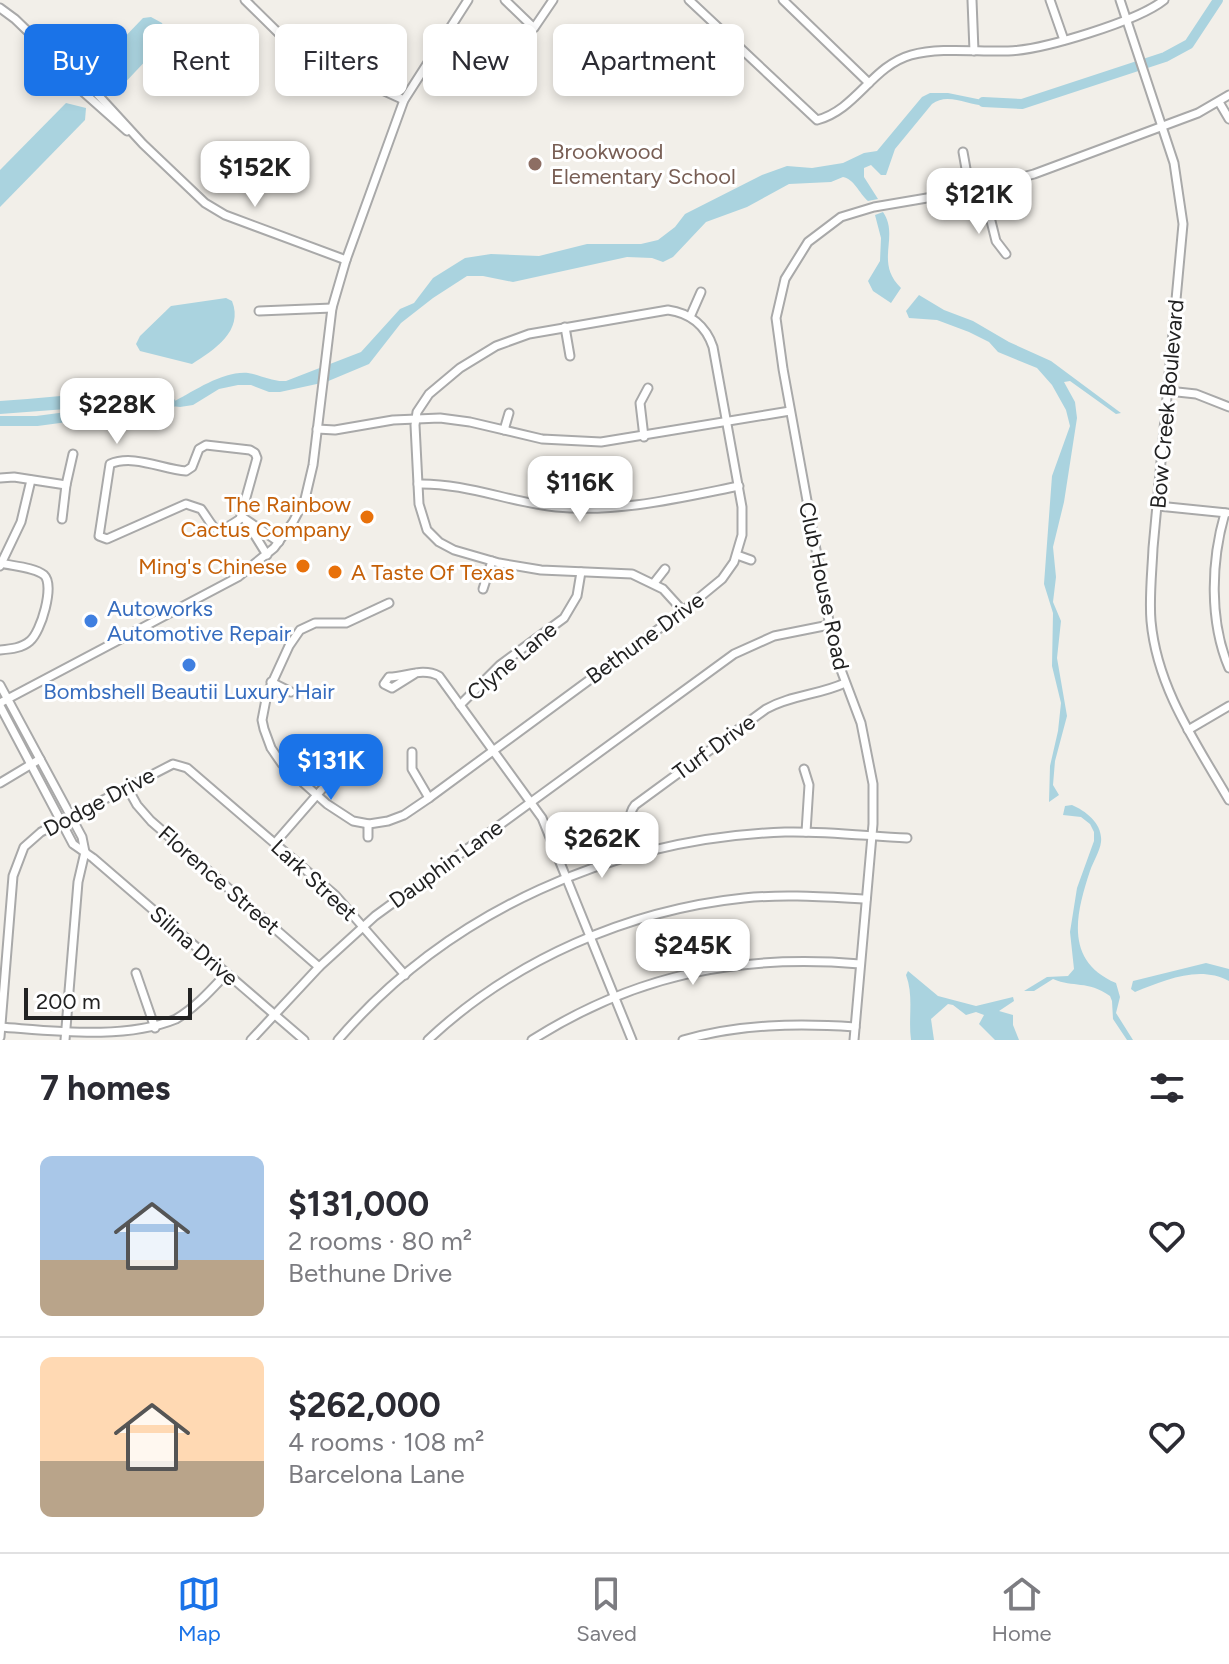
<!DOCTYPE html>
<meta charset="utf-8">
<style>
body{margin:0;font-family:Figtree,sans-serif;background:#f7f7f7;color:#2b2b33;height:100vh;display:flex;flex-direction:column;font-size:30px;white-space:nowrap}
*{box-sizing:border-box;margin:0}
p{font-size:26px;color:#7c7c81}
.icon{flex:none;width:44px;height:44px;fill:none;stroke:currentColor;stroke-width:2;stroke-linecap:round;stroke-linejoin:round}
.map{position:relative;height:1040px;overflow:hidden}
.details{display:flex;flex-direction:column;background:#fff;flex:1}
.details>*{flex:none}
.banner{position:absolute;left:24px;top:24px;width:800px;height:72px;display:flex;gap:16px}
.scale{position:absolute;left:24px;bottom:20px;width:168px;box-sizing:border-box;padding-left:8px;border:4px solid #222;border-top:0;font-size:22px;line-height:28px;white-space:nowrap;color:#222;-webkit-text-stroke:6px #fff;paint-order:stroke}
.price{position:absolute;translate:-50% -68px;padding:0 18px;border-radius:16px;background:#fff;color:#222;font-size:26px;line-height:52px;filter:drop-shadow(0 2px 4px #0008)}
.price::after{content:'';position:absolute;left:50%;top:48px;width:24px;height:18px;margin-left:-12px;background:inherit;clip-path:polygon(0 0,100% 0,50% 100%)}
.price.selected{background:#1a73e8;color:#fff}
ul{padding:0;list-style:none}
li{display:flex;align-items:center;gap:24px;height:200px;padding:0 40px}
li+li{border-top:2px solid #e1e1e2}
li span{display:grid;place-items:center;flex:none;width:224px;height:160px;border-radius:12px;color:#555}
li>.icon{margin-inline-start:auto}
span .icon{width:96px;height:96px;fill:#fffc;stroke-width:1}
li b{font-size:34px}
h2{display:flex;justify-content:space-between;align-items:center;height:96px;padding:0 40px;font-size:34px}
.tag{padding:0 28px;border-radius:12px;background:#fff;box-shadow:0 4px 12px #0003;font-size:28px;line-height:72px}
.tag.selected{background:#1a73e8;color:#fff}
.menu{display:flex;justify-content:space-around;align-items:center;height:112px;border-top:2px solid #e1e1e2;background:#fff;font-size:22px;color:#7c7c81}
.menu a{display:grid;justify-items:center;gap:4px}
.menu .selected{color:#1a73e8}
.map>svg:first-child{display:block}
.water{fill:#aad3df}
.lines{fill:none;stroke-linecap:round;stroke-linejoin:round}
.river{stroke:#aad3df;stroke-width:10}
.minor-casing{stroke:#a9a9a9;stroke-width:11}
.minor{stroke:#fff;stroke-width:7}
.education-dot{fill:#8d6e63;stroke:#fff;stroke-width:3}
.food-dot{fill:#e8710a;stroke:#fff;stroke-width:3}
.shop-dot{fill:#3f7fe0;stroke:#fff;stroke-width:3}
.labels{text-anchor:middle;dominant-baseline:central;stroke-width:6;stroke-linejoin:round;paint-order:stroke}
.education-label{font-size:22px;fill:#785e54;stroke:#fff;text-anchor:start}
.street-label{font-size:22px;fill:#222;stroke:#fff}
.food-label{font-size:22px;fill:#c56008;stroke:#fff;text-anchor:end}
.shop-label{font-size:22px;fill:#366cbe;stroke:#fff;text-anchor:start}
</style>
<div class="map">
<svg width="1229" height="1040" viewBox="0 0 1229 1040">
<rect width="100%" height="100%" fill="#f2efe9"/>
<g class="water">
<polygon points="151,17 162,23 168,37 119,89 111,90 98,72 98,65 143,18"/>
<path d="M930 93H948L997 103C977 113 951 89 932 104L895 149 886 175H881L871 165 864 168V177L878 199 868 201C859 193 854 179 843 177L831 182 789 184 747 207 706 222 673 257 663 262 652 258 627 257 513 282 483 276H467L433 298 401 323 369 364 326 382 280 392H269L251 385H238L219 389 193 405 180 407 146 403 0 414V401C58 398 117 386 175 401 196 390 223 371 248 373 261 375 272 382 286 381L361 352 400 309 414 303 433 278 465 258 491 254 539 256 587 244H641L658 240 675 227 685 214 762 175 787 166 812 168 843 163 864 153 877 151 922 97Z"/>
<polygon points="66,103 86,108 85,120 0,207 0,170"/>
<path d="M883 212C900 237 874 262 901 288L891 303 873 291 868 281 880 261 881 238 875 215Z"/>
<polygon points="919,295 944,310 973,321 1009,342 1051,361 1121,413 1116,414 1070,381 1064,382 1075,402 1077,418 1064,502 1053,547 1056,577 1053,602 1061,621 1057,658 1067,716 1055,761 1053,785 1059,795 1049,802 1050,766 1058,731 1061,703 1052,666 1053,613 1044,584 1052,476 1070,426 1066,410 1052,385 1037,368 998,352 989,342 969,332 937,320 909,318 906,311"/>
<path d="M226 298 232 301C244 331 214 350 192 364L140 351 136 344 140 336 171 306Z"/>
<path d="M1072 805C1086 811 1103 824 1101 842 1100 851 1093 862 1090 871 1075 916 1065 961 1116 983L1120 997 1116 1013 1133 1040H1127L1113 1019 1112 1001 1110 996C1087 980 1074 988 1053 979L1034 991H1024L1047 977 1068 976 1074 969 1070 932 1077 888 1094 841V832L1090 824 1081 817 1063 815 1065 806Z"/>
<path d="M1206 963 1229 969V981C1199 965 1165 980 1135 992L1131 989 1133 981Z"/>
<path d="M908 971 938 996 976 1006 1013 997 1014 1001 999 1011 1013 1015V1025L1019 1040H995L979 1024 984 1015 976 1012 966 1015 953 1005 948 1004 931 1019 934 1040H911C908 1018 914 996 906 975Z"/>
</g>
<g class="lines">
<g class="river">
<polyline points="983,102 1022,104 1165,57 1189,44 1218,0"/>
<polyline points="0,421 37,421 171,403"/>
</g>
<defs>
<g id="minor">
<polyline points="245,0 314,68 367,83 404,100"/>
<polyline points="505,0 534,28 553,0"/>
<path d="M689 0 817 120C856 110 872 66 911 55 941 47 977 52 1008 51 1043 50 1138 21 1164 0"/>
<polyline points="783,0 869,83"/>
<polyline points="972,0 974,51"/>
<polyline points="1050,0 1064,40"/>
<path d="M1120 0 1174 163 1183 224 1153 548C1152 572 1149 597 1151 621 1157 688 1196 743 1229 800"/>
<polyline points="0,8 15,19 73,75 82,91 127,131"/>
<polyline points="73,75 88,84 143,144 205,203 225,215 346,260"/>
<polyline points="1219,102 1229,119"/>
<polyline points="963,152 968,180 984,193 996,241 1006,254"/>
<polyline points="259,311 332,308"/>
<polyline points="690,317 701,292"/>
<polyline points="565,327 570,356"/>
<polyline points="1168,391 1196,394 1229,407"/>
<polyline points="317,429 335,430 393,420 440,418 470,422 542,439 601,442 790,411"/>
<polyline points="504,430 509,413"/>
<polyline points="644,437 640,403 648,388"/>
<path d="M206 445 250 450 255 453 257 458 240 519C213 537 217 531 201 509L186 504 107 539 99 536 110 464C133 454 162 469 186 471L192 467 199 449Z"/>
<polyline points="0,478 14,477 66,485"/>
<path d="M418 484C466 483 509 502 556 507 618 513 679 498 739 486"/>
<polyline points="1158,506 1227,513"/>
<path d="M1225 513C1211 561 1209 621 1229 668"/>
<polyline points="242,517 279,542"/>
<polyline points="62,519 66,485 73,454"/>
<polyline points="246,521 267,555"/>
<polyline points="737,555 751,560"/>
<path d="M0 563C12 566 34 567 44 575 55 585 41 632 30 641 22 648 11 649 0 650"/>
<polyline points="0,566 21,522 31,480"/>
<polyline points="654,583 665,569"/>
<polyline points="483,589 492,561"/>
<path d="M389 603 346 623H315L300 630 289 646 267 694 262 720 264 729 271 748 282 764 327 804 353 821 369 824 388 821 404 815 429 798 683 611 722 579 734 562 742 535V507L713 347C706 326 690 313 668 310L529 334 496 346 460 368 429 394 417 412 415 425 419 504 427 530 439 542 454 550 499 563 541 570 632 574 663 589 683 611"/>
<path d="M416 673 392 688 384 684 389 677C406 677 422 667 439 676L542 818 632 1040"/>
<polyline points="271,682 291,692"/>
<polyline points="0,685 82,837 85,852"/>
<polyline points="0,703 238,577 274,548 293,522 305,499 313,465 332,308 346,260 404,100 468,0"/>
<polyline points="460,705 500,665 564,618 577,596 581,572"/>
<polyline points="0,706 73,844 93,858 304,1040"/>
<polyline points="1188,730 1229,706"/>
<polyline points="412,752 412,769 429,798"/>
<polyline points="804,769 809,785 806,832"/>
<polyline points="0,783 40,759"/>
<polyline points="127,787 137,805 151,821 319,967"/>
<polyline points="368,837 368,824"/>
<polyline points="275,843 336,773 342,758 342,745"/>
<path d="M638 853C633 837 624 819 635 805L766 709C791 695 819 695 845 683"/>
<polyline points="136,973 155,1028"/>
<path d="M0 1027C56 1031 125 1040 176 1019 196 1007 211 990 226 974"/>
<polyline points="0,1037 13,876 24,847 41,832 173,764 187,768 336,896 405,975"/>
<polyline points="65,1040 78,882 85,852"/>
<polyline points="251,1040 319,967 375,916 734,654 774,636 829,625"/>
<path d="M338 1040C450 910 615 838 785 832 825 831 867 836 907 838"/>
<path d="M428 1040C513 960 628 910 744 898 785 894 825 897 866 899"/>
<path d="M532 1040C636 974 739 954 860 964"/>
<path d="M683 1040C740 1024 797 1023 855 1027"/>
<polyline points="854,1040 873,824 873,784 861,723 835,654 783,369 776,318 785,279 808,242 841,217 874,207 968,191 1034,174 1198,113 1229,95"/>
</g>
</defs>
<use href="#minor" class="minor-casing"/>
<use href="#minor" class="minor"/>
</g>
<circle class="education-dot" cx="535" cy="164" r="8"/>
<g class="food-dot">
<circle cx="367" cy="517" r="8"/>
<circle cx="303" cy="566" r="8"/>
<circle cx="335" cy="572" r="8"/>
</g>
<g class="shop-dot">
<circle cx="91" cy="621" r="8"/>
<circle cx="189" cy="665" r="8"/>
</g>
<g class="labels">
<g class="education-label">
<text x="551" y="151">Brookwood<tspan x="551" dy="25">Elementary School</tspan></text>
</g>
<g class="street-label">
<text transform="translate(1167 404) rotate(-85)">Bow Creek Boulevard</text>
<text transform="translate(824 586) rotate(78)">Club House Road</text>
<text transform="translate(645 638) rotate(-36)">Bethune Drive</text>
<text transform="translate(512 661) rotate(-40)">Clyne Lane</text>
<text transform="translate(714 747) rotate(-36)">Turf Drive</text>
<text transform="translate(99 802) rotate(-28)">Dodge Drive</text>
<text transform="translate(446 864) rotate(-36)">Dauphin Lane</text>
<text transform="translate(219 880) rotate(41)">Florence Street</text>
<text transform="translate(314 880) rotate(43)">Lark Street</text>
<text transform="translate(194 946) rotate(41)">Silina Drive</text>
</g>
<g class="food-label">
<text x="351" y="504">The Rainbow<tspan x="351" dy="25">Cactus Company</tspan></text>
<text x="287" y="566">Ming's Chinese</text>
<text x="351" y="572" text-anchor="start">A Taste Of Texas</text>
</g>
<g class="shop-label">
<text x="107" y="608">Autoworks<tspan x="107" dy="25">Automotive Repair</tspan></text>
<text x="189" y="691" text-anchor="middle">Bombshell Beautii Luxury Hair</text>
</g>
</g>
</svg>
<div class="scale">200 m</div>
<b class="price" style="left:255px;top:209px">$152K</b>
<b class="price" style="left:979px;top:236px">$121K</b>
<b class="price" style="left:117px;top:446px">$228K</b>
<b class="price" style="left:580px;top:524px">$116K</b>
<b class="price selected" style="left:331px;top:802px">$131K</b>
<b class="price" style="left:602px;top:880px">$262K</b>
<b class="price" style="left:693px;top:987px">$245K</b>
<div class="banner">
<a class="tag selected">Buy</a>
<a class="tag">Rent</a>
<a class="tag">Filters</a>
<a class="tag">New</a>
<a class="tag">Apartment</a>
</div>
</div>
<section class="details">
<h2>7 homes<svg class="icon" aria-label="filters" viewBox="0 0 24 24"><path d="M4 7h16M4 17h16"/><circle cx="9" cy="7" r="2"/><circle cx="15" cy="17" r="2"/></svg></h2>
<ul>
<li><span style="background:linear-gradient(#a9c7e8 65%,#b9a48a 0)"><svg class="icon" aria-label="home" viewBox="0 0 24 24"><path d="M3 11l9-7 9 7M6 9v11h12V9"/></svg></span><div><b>$131,000</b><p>2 rooms · 80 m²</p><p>Bethune Drive</p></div><svg class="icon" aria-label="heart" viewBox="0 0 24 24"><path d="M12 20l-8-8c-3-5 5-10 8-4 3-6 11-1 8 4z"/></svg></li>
<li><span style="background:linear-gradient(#ffd9b3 65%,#b9a48a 0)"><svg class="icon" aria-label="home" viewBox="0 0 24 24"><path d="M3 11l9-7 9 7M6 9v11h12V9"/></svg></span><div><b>$262,000</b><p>4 rooms · 108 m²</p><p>Barcelona Lane</p></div><svg class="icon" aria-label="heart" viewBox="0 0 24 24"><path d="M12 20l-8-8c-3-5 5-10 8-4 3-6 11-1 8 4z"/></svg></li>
</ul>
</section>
<nav class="menu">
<a class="selected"><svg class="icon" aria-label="map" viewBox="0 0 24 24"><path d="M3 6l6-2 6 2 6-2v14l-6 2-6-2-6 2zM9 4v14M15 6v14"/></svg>Map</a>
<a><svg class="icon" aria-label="saved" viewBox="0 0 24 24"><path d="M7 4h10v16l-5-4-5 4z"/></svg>Saved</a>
<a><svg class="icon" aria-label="home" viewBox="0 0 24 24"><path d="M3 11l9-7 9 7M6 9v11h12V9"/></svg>Home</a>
</nav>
